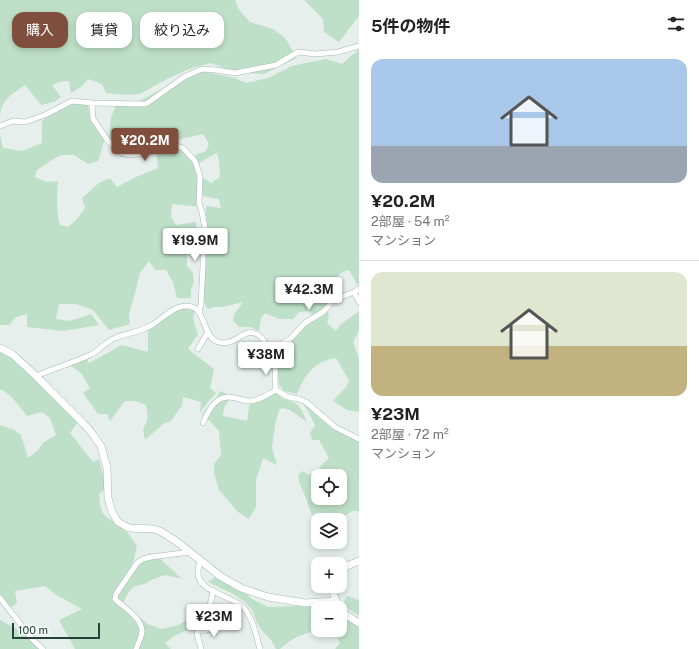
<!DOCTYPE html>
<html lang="ja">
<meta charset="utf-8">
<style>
body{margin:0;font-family:"Public Sans","Noto Sans JP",sans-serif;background:#f6f6f6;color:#222;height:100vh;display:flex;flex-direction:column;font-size:15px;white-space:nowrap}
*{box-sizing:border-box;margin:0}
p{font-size:13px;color:#767676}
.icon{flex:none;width:22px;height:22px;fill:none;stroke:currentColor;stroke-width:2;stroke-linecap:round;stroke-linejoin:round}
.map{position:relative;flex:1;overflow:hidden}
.side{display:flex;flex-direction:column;background:#fff;width:340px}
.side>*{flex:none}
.hud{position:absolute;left:12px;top:12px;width:287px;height:36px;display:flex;gap:8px}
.fabs{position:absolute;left:311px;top:469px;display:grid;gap:8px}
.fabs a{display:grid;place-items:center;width:36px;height:36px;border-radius:8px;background:#fff;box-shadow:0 2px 6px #0003;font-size:20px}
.scale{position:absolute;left:12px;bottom:10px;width:88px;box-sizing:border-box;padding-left:4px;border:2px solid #24423a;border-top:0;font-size:11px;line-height:14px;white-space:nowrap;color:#24423a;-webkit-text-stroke:3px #f7fbf9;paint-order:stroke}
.price{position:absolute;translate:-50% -34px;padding:0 9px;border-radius:4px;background:#fff;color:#222;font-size:13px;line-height:26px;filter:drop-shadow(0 1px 2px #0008)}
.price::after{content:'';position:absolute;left:50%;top:24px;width:12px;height:9px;margin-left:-6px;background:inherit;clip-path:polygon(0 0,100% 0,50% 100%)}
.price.active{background:#804e3d;color:#fff}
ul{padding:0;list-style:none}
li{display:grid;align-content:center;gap:8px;height:212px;padding:0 12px}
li+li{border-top:1px solid #e0e0e0}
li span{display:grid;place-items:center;height:124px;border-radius:12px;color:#555}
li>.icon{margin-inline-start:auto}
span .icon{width:72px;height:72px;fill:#fffc;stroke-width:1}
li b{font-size:17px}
h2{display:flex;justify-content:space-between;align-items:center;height:48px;padding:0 12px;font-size:17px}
.chip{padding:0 14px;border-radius:12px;background:#fff;box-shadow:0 2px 6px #0003;font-size:14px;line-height:36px}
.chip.active{background:#804e3d;color:#fff}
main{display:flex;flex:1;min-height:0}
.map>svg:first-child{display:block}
.green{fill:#bfe0c8;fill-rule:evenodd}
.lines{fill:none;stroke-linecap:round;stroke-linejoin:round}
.street-casing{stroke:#a8b8b2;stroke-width:6}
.secondary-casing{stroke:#a4bbb3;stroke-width:8}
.street{stroke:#fff;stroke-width:5}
.secondary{stroke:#fff;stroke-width:7}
</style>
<main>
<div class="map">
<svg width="359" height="649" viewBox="0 0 359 649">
<rect width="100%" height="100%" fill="#e6efeb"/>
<g class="green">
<path d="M0 0H235L239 10 250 22 273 29 285 38 297 58 264 74 246 73 227 69 211 63 189 69 167 79 140 94 127 95 106 93 102 84 88 79 82 86 71 93 69 81 60 82 52 85 61 97 54 102 41 105 25 85C11 95 1 99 0 118Z"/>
<polygon points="304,0 359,0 359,16 339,42 324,32 323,19"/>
<path d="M359 49V285L357 284 349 270 342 272 338 276C338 290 335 295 326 305L329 317 327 323 336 331 340 325 359 311V331L353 342 359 359V412L347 410 333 401 346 387 349 381 336 358C314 361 304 376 297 394L284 391 279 384 277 367V351L280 346 293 333 304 320 312 315 309 311 299 312 293 319H279L265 313 261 318 259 331 251 327H239L233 320 234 315 243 302 223 307H214L208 309 200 297 203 258 201 245 203 240 206 221V206L221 208 219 199 203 196 201 176 211 183 220 177 219 160 217 153 209 157 198 164 195 155 206 151 209 144 203 134 156 145 140 151 125 152 109 142 111 117 117 103 139 101 166 87 201 71 235 78 246 83 268 78 292 66 310 62 326 59 342 64Z"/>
<path d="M87 102 90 117 105 138 98 161 88 164 74 155H61L52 160 37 170 35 177 47 182 58 181C57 196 56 210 60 225L68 227 77 219 85 208 82 198 99 183 110 178 117 187 136 177 158 168 156 149 181 147C184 149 187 151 188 154 198 169 199 190 201 207L172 204 171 217 176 225 196 222 197 231 193 246 187 249V266L193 273 194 282 191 289V298H177L173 282 166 270H155L149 261 140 273 134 297 129 314 130 324 109 330 93 310 76 304H59L56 319 69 321 83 317 91 314 99 325 63 331 27 327V314L16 317 9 325H0V135L3 148 22 151 42 143V121L54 111 68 104Z"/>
<path d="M177 306 195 310 193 319 198 334 188 349 214 369 210 388 216 393 208 402 200 413 201 402 183 397 182 405 171 421 163 424 145 440 143 429C149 420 148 416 146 405L136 401H125L110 421 107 414H98L83 393 90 388 81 373 67 363 85 355 89 363 122 345 148 352V327Z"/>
<path d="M0 349 29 369 42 388 56 395 78 422 70 433 93 462 99 459 106 487 99 494 100 505 103 514 128 533 137 546 133 563 129 572 138 567 142 560 150 553 157 556 182 579 165 575 154 579 144 584 133 587 126 596 123 605 148 624 161 629 176 626 191 618H198L190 629 174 636 165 643 171 649H75L59 620 82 609 56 595 45 586 15 591 17 603 10 608 0 594V425L14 430 21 435 28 458 38 450 44 442 56 435 50 418 42 412 27 416C21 408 10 393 0 389Z"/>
<path d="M220 391 230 395 229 401 224 407 223 416 247 421 250 400 266 393H276L282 398 297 404 302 411 307 422 290 410 282 408 279 410 275 425 272 448 277 465 263 458 256 480V507L249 519 238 512 219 490 214 473V464L221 455 219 431 209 420H202C202 409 211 405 217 397 217 397 220 391 220 391Z"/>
<path d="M303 404 315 411 332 428 359 442V511H352L346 515 329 519 314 518C310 512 309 507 307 500 303 491 299 484 298 475L303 471 309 475 316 474 321 466 329 458 319 440H312L310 433 315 425 308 411ZM318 476H340V498H318Z"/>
<path d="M215 577 235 586 254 600 268 607 324 605 328 608H318L319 630C302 634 293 637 280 649H276L271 640 263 632 257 623 252 610 244 601 231 593 208 582Z"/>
<polygon points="347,596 359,600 359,616 346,607 343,603"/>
<polygon points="340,616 359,627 359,649 335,649 340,643 334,630 340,630"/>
<polygon points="0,620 28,635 39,649 0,649"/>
</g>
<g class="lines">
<defs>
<g id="street">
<polyline points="92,103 93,119 108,141 122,153 129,155 140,154 177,146 183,148 195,161 200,176 199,203 202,212 205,228 205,238 203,250 203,266 201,304 199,312"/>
<polyline points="0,126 13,121 25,122 45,115 72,101 92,103 142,104 146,104 184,77 202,69 216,70 235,73 276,65 298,52 316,54 338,52 359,46"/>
<polyline points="354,292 359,302"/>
<polyline points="198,349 208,332"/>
<polyline points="270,351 290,339 305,323 323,312 334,300 354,292 359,289"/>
<path d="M36 376C53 369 72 363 90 355 99 351 105 342 115 338 127 333 140 332 152 325 164 318 176 302 192 307 205 310 203 337 218 342 226 345 234 341 241 336 254 328 261 335 267 346 271 352 274 359 275 366 276 374 274 382 276 390L288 397 299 399 306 402 335 427 359 439"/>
<path d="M203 423C207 413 215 397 228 397 235 397 243 401 250 401 259 401 268 394 276 390"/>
<path d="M200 561C199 565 198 569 198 573 198 592 233 596 244 608 253 619 256 635 260 649"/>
<polyline points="0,598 32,639 43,649"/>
<path d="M198 630C209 632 216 627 225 621"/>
<path d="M136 649C138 644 142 636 142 631 142 618 123 607 115 599L116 594 137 563 143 559 151 557 190 552"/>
<polyline points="201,649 197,634 198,630 209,611 213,590"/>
</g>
<g id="secondary">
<polyline points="0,348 12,354 36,376 83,423 91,432 101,446 107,468 108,498 112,512 118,522 129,528 153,529 160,531 176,541 220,576 241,588 268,597 305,603 336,601"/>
<polyline points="340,573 347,566 359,561"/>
<polyline points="334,586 333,592 337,605"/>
<polyline points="340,608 346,615 359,623"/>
</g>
</defs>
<use href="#street" class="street-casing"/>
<use href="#secondary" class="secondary-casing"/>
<use href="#street" class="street"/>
<use href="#secondary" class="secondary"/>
</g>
</svg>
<div class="fabs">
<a><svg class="icon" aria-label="locate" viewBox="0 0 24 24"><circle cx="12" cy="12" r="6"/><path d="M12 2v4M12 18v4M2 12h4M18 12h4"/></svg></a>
<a><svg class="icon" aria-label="layers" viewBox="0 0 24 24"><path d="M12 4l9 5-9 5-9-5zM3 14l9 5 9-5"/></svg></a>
<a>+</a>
<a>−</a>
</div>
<div class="scale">100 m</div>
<b class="price active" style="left:145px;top:162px">¥20.2M</b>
<b class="price" style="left:195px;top:262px">¥19.9M</b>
<b class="price" style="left:309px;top:311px">¥42.3M</b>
<b class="price" style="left:266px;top:376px">¥38M</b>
<b class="price" style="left:214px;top:638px">¥23M</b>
<div class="hud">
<a class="chip active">購入</a>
<a class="chip">賃貸</a>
<a class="chip">絞り込み</a>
</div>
</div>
<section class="side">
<h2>5件の物件<svg class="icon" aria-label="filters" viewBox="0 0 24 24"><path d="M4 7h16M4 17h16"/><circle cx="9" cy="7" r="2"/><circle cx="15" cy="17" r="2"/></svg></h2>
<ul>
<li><span style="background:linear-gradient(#a9c7e8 70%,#9aa5b1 0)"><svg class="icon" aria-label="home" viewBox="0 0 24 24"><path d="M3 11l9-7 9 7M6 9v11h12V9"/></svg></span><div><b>¥20.2M</b><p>2部屋 · 54 m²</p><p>マンション</p></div></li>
<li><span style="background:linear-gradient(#dfe7d0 60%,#c2b280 0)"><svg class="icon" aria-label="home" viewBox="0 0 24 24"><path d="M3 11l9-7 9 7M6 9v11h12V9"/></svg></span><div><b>¥23M</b><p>2部屋 · 72 m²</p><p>マンション</p></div></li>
</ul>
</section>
</main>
